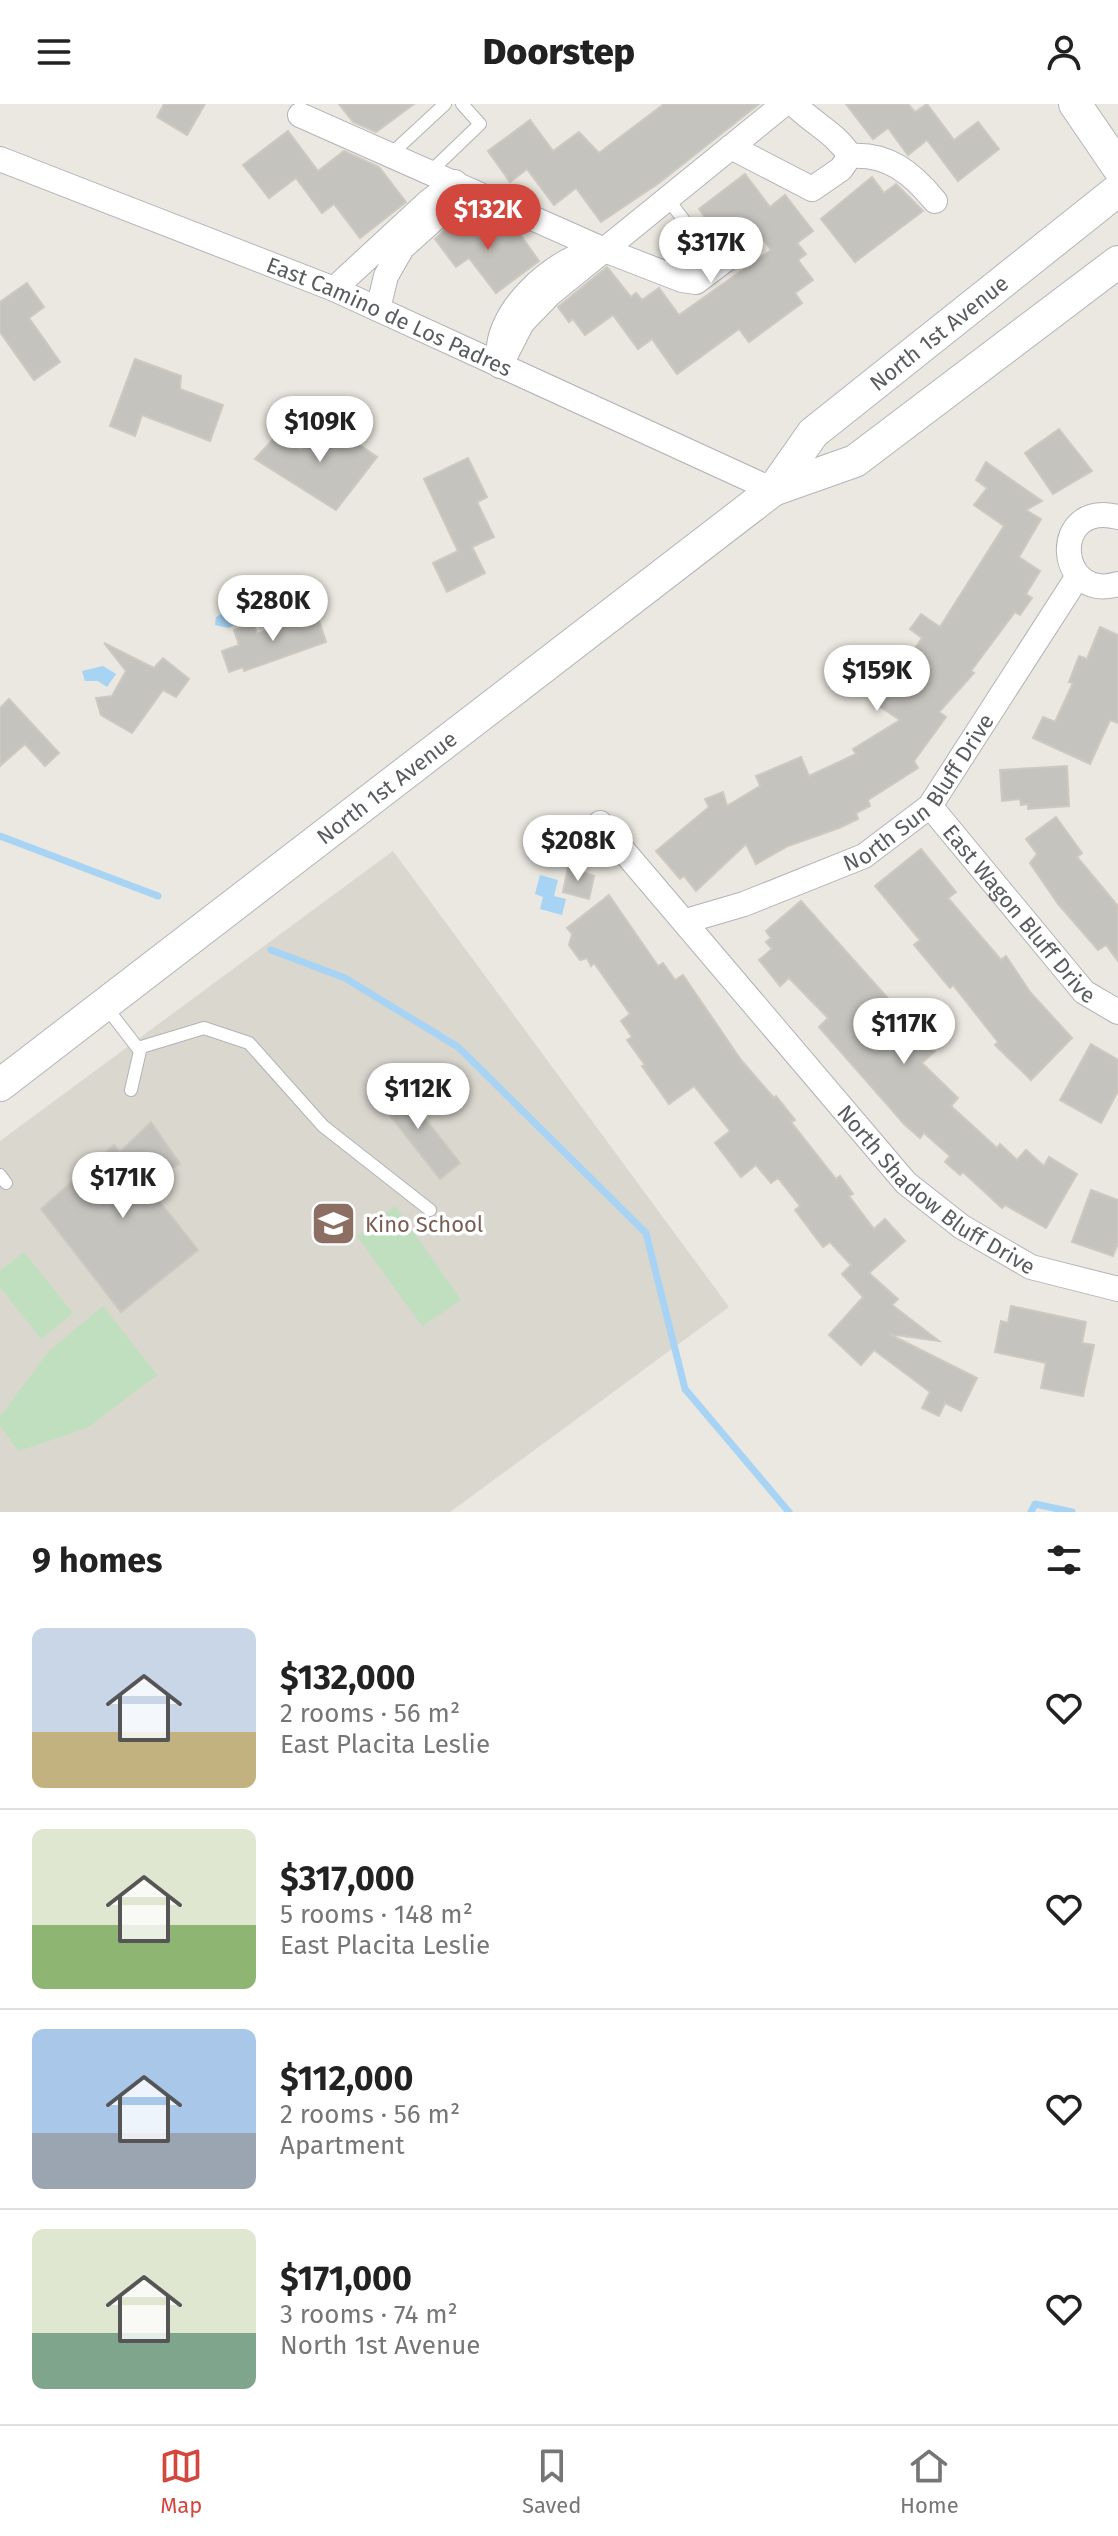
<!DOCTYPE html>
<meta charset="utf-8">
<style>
body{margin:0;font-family:"Fira Sans",sans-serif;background:#f6f6f6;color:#222;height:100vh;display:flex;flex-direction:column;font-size:30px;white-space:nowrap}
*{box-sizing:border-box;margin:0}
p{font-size:26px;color:#767676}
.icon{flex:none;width:44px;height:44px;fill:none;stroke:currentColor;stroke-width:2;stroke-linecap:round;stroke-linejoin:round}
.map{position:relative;height:1408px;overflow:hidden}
.side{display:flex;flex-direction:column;background:#fff;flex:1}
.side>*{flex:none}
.price{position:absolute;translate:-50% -68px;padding:0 18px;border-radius:28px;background:#fff;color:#222;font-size:26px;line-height:52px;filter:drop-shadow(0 2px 4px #0008)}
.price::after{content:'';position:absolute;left:50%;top:48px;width:24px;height:18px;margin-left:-12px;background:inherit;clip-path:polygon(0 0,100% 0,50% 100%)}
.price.current{background:#d3483e;color:#fff}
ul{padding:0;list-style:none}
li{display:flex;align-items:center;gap:24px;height:200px;padding:0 32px}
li+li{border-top:2px solid #e0e0e0}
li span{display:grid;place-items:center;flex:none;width:224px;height:160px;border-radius:12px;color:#555}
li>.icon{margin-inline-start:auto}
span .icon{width:96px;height:96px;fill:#fffc;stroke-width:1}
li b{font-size:34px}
h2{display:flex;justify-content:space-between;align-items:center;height:96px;padding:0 32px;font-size:34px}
header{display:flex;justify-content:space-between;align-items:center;height:104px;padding:0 32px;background:#fff;font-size:36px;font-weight:800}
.tab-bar{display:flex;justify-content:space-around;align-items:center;height:112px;border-top:2px solid #e0e0e0;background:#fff;font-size:22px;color:#767676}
.tab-bar a{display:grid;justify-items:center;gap:4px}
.tab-bar .current{color:#d3483e}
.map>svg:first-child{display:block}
.education{fill:#dad7cf}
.green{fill:#c0dfbf}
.water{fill:#a7d3f4}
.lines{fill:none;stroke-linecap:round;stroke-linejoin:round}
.stream{stroke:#a7d3f4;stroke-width:7}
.building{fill:#c5c3bd;stroke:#cec9c0;stroke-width:2}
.service-casing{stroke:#b1b3b7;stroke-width:14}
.minor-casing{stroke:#b1b3b7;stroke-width:26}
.secondary-casing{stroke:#b2b5b9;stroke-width:34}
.service{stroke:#fff;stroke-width:12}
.minor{stroke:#fff;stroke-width:24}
.secondary{stroke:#fff;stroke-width:32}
.labels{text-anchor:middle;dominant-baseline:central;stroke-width:7;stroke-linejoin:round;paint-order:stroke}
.street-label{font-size:22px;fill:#595c5f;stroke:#fff}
.education-label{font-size:22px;fill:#785e54;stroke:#fff;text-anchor:start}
</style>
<header><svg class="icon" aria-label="menu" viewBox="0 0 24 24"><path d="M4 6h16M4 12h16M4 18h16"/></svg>Doorstep<svg class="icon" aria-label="person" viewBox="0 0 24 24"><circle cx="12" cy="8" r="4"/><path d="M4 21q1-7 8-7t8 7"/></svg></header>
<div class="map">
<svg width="1118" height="1408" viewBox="0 0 1118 1408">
<rect width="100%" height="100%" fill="#eae8e0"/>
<polygon class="education" points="393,747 729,1203 450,1408 0,1408 0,1037"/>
<g class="green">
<polygon points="395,1102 461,1196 422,1222 357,1132"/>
<polygon points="24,1148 73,1209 41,1235 0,1183 0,1167"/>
<polygon points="103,1202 157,1271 87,1324 19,1347 0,1322 0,1313 48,1248"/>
</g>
<g class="water">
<polygon points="233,504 246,505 247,514 229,524 215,521 216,513"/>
<polygon points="103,562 116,570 107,583 98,577 85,577 82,567"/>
<polygon points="540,771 558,776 554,792 566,795 562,811 540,805 543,793 535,790"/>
</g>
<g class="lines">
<g class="stream">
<polyline points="0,732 158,792"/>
<polyline points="271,846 345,874 458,943 646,1129 685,1285 789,1408"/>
<polyline points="1031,1408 1035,1400 1072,1408"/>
</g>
</g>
<g class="building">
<polygon points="164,0 205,0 187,31 157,13"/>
<polygon points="339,0 414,0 376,28 353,18"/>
<polygon points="664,0 759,0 659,79 601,118 576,84 554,101 527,65 510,78 488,47 530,16 553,47 579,28 599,49"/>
<polygon points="846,0 908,0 915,8 927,0 954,36 978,18 999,45 958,77 927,36 908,51 888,24 873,35"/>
<polygon points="288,27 318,67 344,47 379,63 406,98 360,134 334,100 322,109 296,74 269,94 243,61"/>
<polygon points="745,70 770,103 785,91 813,127 797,139 806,150 798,156 813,176 795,189 802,199 749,238 739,225 677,270 652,235 638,245 613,211 585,231 573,215 569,218 558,203 607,163 631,193 636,189 642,196 659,184 679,211 771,146 750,118 723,138 699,105"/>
<polygon points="872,73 884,89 896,80 923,107 855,158 821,115"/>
<polygon points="475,109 494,136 514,122 539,157 496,189 469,154 456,163 435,135 449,122 452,126"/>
<polygon points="27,179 44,203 29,214 60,258 34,276 0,228 0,198"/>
<polygon points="135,255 181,272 180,285 223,301 210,337 142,311 135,332 110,322"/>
<polygon points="324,316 377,353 336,406 255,355 276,332 301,346"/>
<polygon points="1059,325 1092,367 1053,390 1025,349"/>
<polygon points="468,354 487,393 477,398 494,433 472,443 485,469 447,488 433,459 458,447 424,375"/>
<polygon points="986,358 1042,397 1026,406 1041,415 1019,453 1040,467 1026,490 1032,494 1020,511 1015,508 971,567 974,569 939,608 946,613 914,657 918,664 868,696 870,702 856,709 858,715 839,724 788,742 756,760 746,740 696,787 684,772 680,775 656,747 709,703 705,695 723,688 727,702 760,682 756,672 801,653 809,672 856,650 853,645 900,616 876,600 922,534 910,525 921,510 940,523 1004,422 974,401 987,384 976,376"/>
<polygon points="316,508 326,538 244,567 243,563 229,568 222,547 239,541 234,526 253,519 257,530"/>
<polygon points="1100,523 1118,531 1118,619 1110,616 1090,660 1033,634 1043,613 1055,618 1073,579 1069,578 1079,552 1087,555"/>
<polygon points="104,539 154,564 163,554 189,575 176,593 163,586 132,629 101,611 96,594 112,592 126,567"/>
<polygon points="9,595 59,649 45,662 25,640 0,662 0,604"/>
<polygon points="1067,662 1069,702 1028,705 1028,700 1021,701 1020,695 1002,697 1000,666"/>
<polygon points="1056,713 1082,749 1077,753 1118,802 1118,857 1106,841 1098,846 1058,800 1030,759 1037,750 1026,735"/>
<polygon points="921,745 956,788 948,794 1001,856 1006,852 1030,888 1072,934 1031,976 995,941 998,938 953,881 950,884 914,841 920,836 875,782"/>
<polygon points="568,763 594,772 589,795 563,788"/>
<polygon points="609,791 658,862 663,859 675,876 683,871 741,956 774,994 776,992 795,1016 791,1018 836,1075 840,1072 853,1090 849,1092 874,1125 885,1115 905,1137 869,1169 898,1195 892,1201 939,1237 889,1230 977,1274 961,1307 945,1299 939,1312 922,1304 930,1288 874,1246 861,1261 829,1231 863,1193 842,1170 851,1161 830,1138 823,1143 795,1106 800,1102 778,1074 771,1079 756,1061 741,1073 715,1039 730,1027 694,982 669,1000 642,962 645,961 627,936 632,933 621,917 630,910 594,859 591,862 587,854 580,856 569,841 572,830 567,824"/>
<polygon points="801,797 935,947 922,959 958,994 951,1002 997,1044 1000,1040 1017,1056 1026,1046 1044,1062 1049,1053 1077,1070 1046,1124 1005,1101 1002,1104 963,1068 960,1071 945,1058 950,1052 924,1029 920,1034 905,1021 819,923 828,914 789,874 780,882 759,856 772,845 766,838 771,834 766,827"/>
<polygon points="1091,940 1118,956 1118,987 1101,1019 1060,996"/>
<polygon points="397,979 460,1059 440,1075 377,995"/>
<polygon points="151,1018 180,1060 145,1079 198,1146 121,1208 41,1105 114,1041 120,1048"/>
<polygon points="1091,1086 1118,1096 1118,1139 1113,1152 1072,1138"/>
<polygon points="1011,1202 1086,1218 1082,1239 1094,1241 1083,1292 1041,1284 1046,1259 995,1248 1001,1217 1008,1219"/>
</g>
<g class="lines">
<defs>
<g id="service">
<polyline points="391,50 445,0"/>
<polyline points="431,67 480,20 462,0"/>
<polyline points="667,94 718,161"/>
<polyline points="106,903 140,947 131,986"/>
<polyline points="138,944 204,924 249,939 323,1022 430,1106"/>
<polyline points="0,1071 6,1079"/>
</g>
<g id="minor">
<path d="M794 0C812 19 836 29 850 52"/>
<polyline points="300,11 602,145 682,176 696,178 749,138"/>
<polyline points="731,43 812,85 841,65 850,52"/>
<path d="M850 52C888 49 912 69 935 97"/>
<path id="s1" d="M0 55 334 185 773 386"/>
<path d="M602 145C558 150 487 211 500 262L522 219 550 190 784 0"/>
<polyline points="334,185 428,98 455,78 442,108 402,144 386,172 378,205"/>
<path d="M1118 413C1049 396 1056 499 1118 480"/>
<path id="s2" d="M930 702 1084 888 1118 908"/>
<path id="s3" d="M600 719 906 1079 962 1123 1031 1163 1118 1185"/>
<path id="s4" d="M686 817 744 800 864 752 930 702 1078 472"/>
</g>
<g id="secondary">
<polyline points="1075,0 1118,63"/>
<polyline points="773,386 855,357 1118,158"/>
<path id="s5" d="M0 981 773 386 813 329 1118 86"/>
</g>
</defs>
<use href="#service" class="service-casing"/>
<use href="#minor" class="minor-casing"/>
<use href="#secondary" class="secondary-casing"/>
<use href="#service" class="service"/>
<use href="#minor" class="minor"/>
<use href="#secondary" class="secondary"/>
</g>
<defs>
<symbol id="school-square" viewBox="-11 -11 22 22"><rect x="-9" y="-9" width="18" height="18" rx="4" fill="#8d6e63" stroke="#fff"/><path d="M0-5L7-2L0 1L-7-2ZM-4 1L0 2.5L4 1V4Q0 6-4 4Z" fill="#fff"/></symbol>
</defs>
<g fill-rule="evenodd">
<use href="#school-square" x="308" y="1094" width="51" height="51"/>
</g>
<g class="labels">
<g class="street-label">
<text stroke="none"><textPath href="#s1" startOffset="420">East Camino de Los Padres</textPath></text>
<text stroke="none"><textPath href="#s5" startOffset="1206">North 1st Avenue</textPath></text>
<text stroke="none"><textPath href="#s5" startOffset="488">North 1st Avenue</textPath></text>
<text stroke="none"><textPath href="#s4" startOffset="274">North Sun Bluff Drive</textPath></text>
<text stroke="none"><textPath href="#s2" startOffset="140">East Wagon Bluff Drive</textPath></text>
<text stroke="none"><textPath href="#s3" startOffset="500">North Shadow Bluff Drive</textPath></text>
</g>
<g class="education-label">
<text x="365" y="1120">Kino School</text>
</g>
</g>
</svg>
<b class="price current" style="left:488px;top:148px">$132K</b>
<b class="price" style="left:711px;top:181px">$317K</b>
<b class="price" style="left:320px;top:360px">$109K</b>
<b class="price" style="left:273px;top:539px">$280K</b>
<b class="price" style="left:877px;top:609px">$159K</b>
<b class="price" style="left:578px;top:779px">$208K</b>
<b class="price" style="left:904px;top:962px">$117K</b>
<b class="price" style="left:418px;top:1027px">$112K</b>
<b class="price" style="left:123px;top:1116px">$171K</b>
</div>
<section class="side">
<h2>9 homes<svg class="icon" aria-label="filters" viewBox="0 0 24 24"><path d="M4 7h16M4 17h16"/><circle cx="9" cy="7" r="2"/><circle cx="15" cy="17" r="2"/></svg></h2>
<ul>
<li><span style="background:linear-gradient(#c9d6e8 65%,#c2b280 0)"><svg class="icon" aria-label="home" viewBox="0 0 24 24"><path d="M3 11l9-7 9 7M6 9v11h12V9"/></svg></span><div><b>$132,000</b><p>2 rooms · 56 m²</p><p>East Placita Leslie</p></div><svg class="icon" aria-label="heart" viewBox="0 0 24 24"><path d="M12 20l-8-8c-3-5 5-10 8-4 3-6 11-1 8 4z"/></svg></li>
<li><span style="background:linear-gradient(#dfe7d0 60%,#8fb573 0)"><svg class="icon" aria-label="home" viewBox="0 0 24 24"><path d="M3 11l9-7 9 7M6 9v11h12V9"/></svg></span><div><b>$317,000</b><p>5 rooms · 148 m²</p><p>East Placita Leslie</p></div><svg class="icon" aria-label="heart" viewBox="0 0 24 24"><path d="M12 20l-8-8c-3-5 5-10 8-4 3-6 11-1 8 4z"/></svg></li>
<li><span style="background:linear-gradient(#a9c7e8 65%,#9aa5b1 0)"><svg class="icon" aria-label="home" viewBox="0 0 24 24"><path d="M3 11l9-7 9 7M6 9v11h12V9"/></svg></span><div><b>$112,000</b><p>2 rooms · 56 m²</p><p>Apartment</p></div><svg class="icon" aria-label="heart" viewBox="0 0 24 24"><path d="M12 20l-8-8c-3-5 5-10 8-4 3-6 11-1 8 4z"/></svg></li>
<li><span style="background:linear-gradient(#dfe7d0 65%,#7fa58c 0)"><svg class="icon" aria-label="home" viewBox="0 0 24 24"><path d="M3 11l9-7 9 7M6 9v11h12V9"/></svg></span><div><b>$171,000</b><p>3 rooms · 74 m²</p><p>North 1st Avenue</p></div><svg class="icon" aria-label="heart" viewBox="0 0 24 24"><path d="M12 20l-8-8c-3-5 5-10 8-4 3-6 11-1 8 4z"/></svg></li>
</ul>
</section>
<nav class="tab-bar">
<a class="current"><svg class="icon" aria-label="map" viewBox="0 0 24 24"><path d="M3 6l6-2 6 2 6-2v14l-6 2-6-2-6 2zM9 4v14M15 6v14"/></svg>Map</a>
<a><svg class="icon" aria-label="saved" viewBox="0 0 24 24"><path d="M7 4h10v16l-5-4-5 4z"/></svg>Saved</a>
<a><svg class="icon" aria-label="home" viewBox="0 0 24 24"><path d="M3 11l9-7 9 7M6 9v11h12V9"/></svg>Home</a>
</nav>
